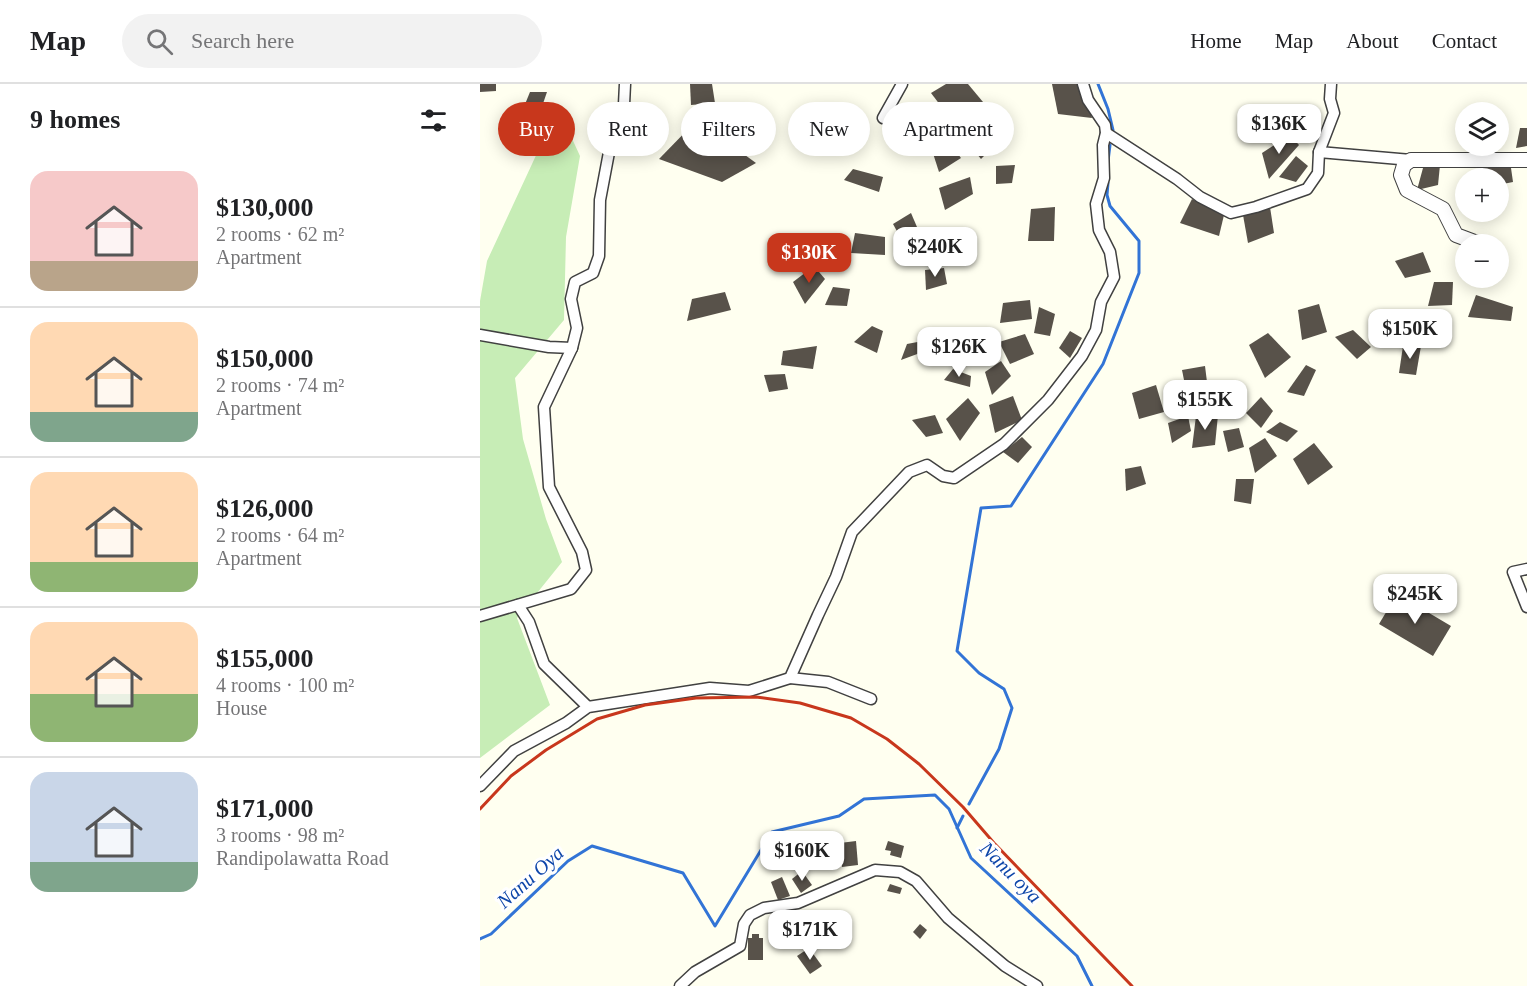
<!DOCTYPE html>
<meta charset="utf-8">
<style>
body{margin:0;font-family:"Times New Roman",serif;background:#f2f2f2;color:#202124;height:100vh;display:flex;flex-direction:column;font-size:22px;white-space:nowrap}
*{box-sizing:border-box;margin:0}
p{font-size:20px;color:#757577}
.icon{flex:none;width:33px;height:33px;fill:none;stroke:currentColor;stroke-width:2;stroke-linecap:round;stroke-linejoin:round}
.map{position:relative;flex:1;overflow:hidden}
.side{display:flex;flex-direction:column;background:#fff;width:480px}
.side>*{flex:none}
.hud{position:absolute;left:18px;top:18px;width:570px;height:54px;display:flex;gap:12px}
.controls{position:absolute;left:975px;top:18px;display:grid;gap:12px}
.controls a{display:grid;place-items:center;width:54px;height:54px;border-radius:50%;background:#fff;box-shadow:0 3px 15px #0003;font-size:30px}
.price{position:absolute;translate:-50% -51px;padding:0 14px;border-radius:12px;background:#fff;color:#222;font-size:20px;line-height:39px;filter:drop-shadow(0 2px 3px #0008)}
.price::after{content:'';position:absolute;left:50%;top:36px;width:18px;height:14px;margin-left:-9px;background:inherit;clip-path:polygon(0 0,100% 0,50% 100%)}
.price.on{background:#c8371c;color:#fff}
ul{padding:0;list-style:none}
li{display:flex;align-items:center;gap:18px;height:150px;padding:0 30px}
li+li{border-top:2px solid #e0e0e0}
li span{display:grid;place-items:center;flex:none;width:168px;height:120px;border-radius:18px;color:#555}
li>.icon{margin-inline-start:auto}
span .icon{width:72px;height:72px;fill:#fffc;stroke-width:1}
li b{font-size:26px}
h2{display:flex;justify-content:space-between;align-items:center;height:72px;padding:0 30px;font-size:26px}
.pill{padding:0 21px;border-radius:27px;background:#fff;box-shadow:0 3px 15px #0003;font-size:21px;line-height:54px}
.pill.on{background:#c8371c;color:#fff}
header{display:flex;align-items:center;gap:36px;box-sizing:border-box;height:84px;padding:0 30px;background:#fff;border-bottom:2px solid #e0e0e0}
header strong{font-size:28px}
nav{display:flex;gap:33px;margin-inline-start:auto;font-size:21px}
.search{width:420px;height:54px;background:#f2f2f2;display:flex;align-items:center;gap:15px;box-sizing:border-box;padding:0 21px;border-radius:33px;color:#757577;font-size:22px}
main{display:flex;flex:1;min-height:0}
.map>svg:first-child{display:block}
.green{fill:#c7edb6}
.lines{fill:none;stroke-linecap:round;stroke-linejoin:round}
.stream{stroke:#3274d6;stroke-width:3}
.building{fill:#58524a}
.minor-casing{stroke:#414141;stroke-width:13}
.tertiary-casing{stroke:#414141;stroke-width:16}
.minor{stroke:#fff;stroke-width:10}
.tertiary{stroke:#fff;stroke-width:14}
.rail{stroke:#c8371c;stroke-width:3}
.labels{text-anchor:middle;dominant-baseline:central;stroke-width:6;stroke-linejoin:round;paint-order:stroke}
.water-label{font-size:20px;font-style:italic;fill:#0e46a9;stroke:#fff}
</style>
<header>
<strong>Map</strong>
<div class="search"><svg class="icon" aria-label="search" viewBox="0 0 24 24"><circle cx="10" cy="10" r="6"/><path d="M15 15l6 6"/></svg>Search here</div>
<nav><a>Home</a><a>Map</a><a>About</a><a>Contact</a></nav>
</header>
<main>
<section class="side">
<h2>9 homes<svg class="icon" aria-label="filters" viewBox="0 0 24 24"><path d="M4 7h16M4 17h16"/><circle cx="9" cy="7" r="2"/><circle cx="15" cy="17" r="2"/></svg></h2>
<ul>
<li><span style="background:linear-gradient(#f6c9c9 75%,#b9a48a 0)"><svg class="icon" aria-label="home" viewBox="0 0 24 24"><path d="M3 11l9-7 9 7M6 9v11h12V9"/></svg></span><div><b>$130,000</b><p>2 rooms · 62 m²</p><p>Apartment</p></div></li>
<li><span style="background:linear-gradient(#ffd9b3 75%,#7fa58c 0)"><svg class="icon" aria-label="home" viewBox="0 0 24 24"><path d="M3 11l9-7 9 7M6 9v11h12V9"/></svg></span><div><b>$150,000</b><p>2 rooms · 74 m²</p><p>Apartment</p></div></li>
<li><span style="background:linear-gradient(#ffd9b3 75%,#8fb573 0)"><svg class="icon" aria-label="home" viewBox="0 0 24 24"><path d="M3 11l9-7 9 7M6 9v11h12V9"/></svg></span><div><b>$126,000</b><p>2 rooms · 64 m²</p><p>Apartment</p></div></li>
<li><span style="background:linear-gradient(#ffd9b3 60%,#8fb573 0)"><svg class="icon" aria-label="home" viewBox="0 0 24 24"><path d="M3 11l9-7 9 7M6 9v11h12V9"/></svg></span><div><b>$155,000</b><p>4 rooms · 100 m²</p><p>House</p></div></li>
<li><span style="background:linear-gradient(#c9d6e8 75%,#7fa58c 0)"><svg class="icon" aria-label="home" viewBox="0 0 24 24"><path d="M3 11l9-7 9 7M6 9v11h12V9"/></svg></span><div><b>$171,000</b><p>3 rooms · 98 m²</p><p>Randipolawatta Road</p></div></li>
</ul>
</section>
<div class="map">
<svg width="1047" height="902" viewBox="0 0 1047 902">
<rect width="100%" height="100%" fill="#fffff0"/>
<polygon class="green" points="78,24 100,72 86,153 84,236 35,294 43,355 66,435 82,478 37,534 70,621 0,674 0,217 7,177"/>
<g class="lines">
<g class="stream">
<polyline points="618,0 628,25 633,46"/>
<polyline points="628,77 630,61"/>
<polyline points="489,720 519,665 532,624 524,605 499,589 477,567 501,424 531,422 623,280 659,189 659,157 630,122 627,111 628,99"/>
<polyline points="477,744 483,732"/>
<polyline points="0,855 11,850 88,777 112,762 203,789 235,842 292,748 359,732 384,715 455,711 469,725 491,774 597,872 612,902"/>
</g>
</g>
<g class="building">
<polygon points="0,0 16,0 16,7 0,8"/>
<polygon points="210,0 232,0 235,19 211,21"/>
<polygon points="466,0 488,0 508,24 473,38 451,9"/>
<polygon points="572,0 603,0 612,34 578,30"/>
<polygon points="50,8 67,8 58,34 39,35"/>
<polygon points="444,18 455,34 439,51 426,33"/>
<polygon points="342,21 365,37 344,63 338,32"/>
<polygon points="217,36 276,79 242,98 179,75"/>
<polygon points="502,39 519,57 501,75 483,53"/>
<polygon points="1040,44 1047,44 1047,62 1036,64"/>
<polygon points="810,51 819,61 789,95 782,69"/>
<polygon points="465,53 481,74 459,88 450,60"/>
<polygon points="816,72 828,82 816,98 799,93"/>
<polygon points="535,81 532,99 516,100 516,82"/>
<polygon points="960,81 958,101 937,106 943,84"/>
<polygon points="1003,84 1031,84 1033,98 1018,101 1018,94 1002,94"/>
<polygon points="373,85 403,93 399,108 364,96"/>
<polygon points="490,93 493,110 465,126 459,104"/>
<polygon points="712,115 744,131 739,152 700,139"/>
<polygon points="575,123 574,157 548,157 551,125"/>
<polygon points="790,123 794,149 768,159 763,131"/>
<polygon points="431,129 440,150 424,160 413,140"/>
<polygon points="375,149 405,153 405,171 371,169"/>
<polygon points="943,168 951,188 925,194 915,177"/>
<polygon points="334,182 345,195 325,220 313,198"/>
<polygon points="464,184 467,200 446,206 445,186"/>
<polygon points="954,198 973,198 972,221 948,222"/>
<polygon points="353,203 370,205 367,222 345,221"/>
<polygon points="245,208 251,226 207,237 212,215"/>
<polygon points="996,211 1033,223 1031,237 988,233"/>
<polygon points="550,216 552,235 520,239 523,219"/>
<polygon points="839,220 847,248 822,256 818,226"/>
<polygon points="559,223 575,230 570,252 554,249"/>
<polygon points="392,242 403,247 397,269 374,258"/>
<polygon points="873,246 891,263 877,275 855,253"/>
<polygon points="590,247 602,254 590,274 579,264"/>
<polygon points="788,249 811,273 785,294 769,261"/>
<polygon points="545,250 554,270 530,280 519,258"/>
<polygon points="448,256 448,266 421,276 427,260"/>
<polygon points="337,262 333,285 301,281 303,267"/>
<polygon points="923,262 941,262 936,291 919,289"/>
<polygon points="521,277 531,292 512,311 505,288"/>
<polygon points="826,281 836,286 824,312 807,308"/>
<polygon points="725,282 727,298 705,301 702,286"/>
<polygon points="473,285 491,292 490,303 464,296"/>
<polygon points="305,290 308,305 289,308 284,291"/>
<polygon points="676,301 684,328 659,335 652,309"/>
<polygon points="735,305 758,315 753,328 731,326"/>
<polygon points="533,312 542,336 515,349 509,321"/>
<polygon points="781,313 793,327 781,344 766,329"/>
<polygon points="488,314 500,329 480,357 466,335"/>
<polygon points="455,331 463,349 446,353 432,336"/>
<polygon points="738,331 735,361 712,364 716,332"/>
<polygon points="708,332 711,347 692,359 688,339"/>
<polygon points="800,338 818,347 807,358 786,348"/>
<polygon points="759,344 764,363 748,368 743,347"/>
<polygon points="542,353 552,363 538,379 523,368"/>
<polygon points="785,354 797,372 775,389 769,364"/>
<polygon points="834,359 853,383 828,401 813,375"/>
<polygon points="661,382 666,400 646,407 645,385"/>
<polygon points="756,395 774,395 771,420 754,417"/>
<polygon points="917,510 971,542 953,572 899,540"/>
<polygon points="376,757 378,781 362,783 360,759"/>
<polygon points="408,757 424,762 421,774 410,771 411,767 405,766"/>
<polygon points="322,787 332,801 321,809 312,795"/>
<polygon points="302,793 310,812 298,816 291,798"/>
<polygon points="410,800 422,804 420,810 407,807"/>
<polygon points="440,840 447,846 440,855 433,848"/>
<polygon points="272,850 279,850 279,854 283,854 283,876 268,876 268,854 272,854"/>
<polygon points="329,864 342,882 330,890 317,872"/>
</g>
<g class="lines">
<defs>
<g id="minor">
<polyline points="403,34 422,0"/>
<polyline points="626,49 697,95 720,113 751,129 776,123 827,105 838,89 839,68 854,29 850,15 851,0"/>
<polyline points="839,68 931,76"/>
<polyline points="0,251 69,263 92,264"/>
<polyline points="1047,485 1033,488 1047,523"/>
<polyline points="38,521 49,538 64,580 108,623"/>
<polyline points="0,532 91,505 106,486 102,468 69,403 64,323 92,264 97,244 91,215 95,198 113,189 119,172 120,116 130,63 143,41 145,0"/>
<polyline points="310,594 348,598 391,615"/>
<polyline points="0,702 34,667 86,639 108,623 230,604 269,607 310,594 338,531 356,493 372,448 429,388 447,381 463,392 474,394 524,360 568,316 602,272 616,246 621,218 634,193 630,168 619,146 616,120 624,94 623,61 626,49 625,41 608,16 603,0"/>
<polyline points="200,902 215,888 260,862 264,840 270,831 284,824 318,819 395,786 420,788 436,797 468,834 525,882 557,902"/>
</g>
<polyline id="tertiary" points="1000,160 976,151 963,125 927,106 921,91 924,81 931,76 1047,76"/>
</defs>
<use href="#minor" class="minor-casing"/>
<use href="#tertiary" class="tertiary-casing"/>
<use href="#minor" class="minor"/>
<use href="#tertiary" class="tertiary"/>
<polyline class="rail" points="0,725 31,692 66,666 117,635 165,621 216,614 276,613 320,619 371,634 407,655 439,680 483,723 514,759 652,902"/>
</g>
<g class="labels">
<g class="water-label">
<text transform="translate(531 788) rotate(45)">Nanu oya</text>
<text transform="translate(50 793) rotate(-42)">Nanu Oya</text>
</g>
</g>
</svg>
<div class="controls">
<a><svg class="icon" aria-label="layers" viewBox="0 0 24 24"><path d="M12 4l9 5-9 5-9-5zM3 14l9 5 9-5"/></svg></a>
<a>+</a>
<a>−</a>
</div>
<b class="price" style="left:799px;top:71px">$136K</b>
<b class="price" style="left:455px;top:194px">$240K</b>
<b class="price on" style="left:329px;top:200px">$130K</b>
<b class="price" style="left:930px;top:276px">$150K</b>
<b class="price" style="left:479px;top:294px">$126K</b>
<b class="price" style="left:725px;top:347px">$155K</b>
<b class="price" style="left:935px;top:541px">$245K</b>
<b class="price" style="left:322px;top:798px">$160K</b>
<b class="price" style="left:330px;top:877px">$171K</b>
<div class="hud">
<a class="pill on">Buy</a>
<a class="pill">Rent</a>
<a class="pill">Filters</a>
<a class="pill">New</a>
<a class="pill">Apartment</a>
</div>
</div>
</main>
